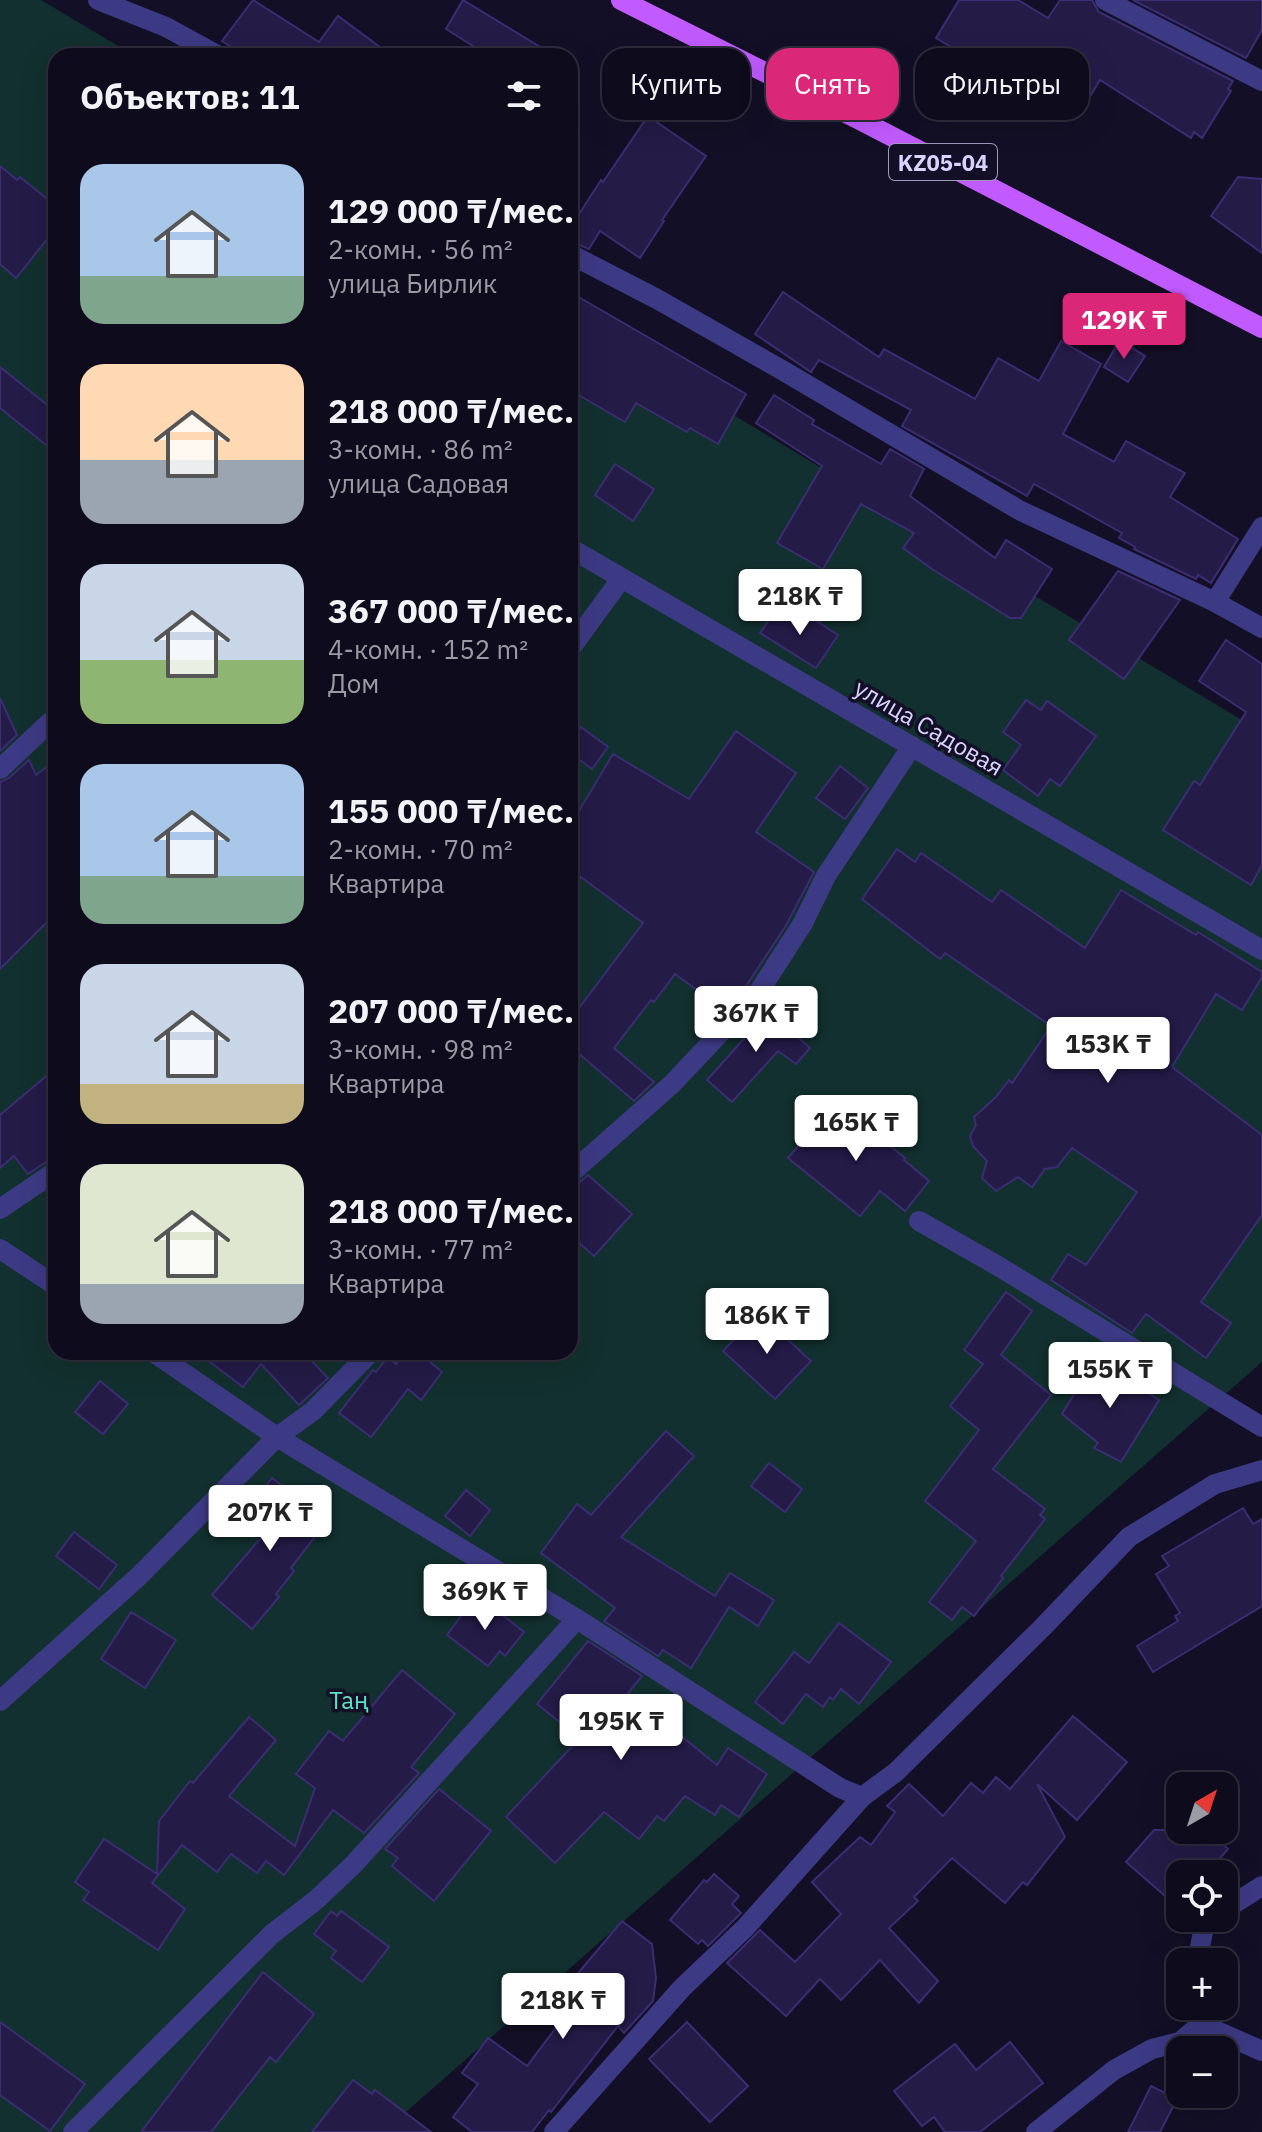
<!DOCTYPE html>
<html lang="ru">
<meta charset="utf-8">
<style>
body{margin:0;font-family:"IBM Plex Sans",sans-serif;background:#1c1929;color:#f1f3f6;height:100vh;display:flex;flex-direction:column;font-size:30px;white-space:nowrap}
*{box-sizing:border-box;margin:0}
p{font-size:26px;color:#9b9ba3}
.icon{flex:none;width:44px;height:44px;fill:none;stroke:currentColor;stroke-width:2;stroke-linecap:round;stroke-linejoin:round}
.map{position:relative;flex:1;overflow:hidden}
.panel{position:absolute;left:48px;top:48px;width:530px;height:1312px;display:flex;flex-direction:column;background:#0e0b1c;border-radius:24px;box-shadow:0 8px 32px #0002,0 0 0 2px #2e2b3b}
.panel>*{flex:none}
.top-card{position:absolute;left:602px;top:48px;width:540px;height:72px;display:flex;gap:16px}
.needle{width:52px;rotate:39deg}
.controls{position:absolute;left:1166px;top:1772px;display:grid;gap:16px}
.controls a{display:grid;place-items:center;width:72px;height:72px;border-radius:16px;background:#0e0b1c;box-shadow:0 8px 32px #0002,0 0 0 2px #2e2b3b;font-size:40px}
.price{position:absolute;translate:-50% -68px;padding:0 18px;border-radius:8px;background:#fff;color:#222;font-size:26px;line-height:52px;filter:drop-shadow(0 2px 4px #0008)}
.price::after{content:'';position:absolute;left:50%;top:48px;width:24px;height:18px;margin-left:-12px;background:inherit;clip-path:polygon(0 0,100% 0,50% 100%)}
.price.current{background:#db2777;color:#fff}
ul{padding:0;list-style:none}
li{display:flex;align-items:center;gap:24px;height:200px;padding:0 32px}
li span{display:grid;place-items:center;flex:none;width:224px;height:160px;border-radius:24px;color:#555}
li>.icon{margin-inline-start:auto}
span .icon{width:96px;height:96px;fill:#fffc;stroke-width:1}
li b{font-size:34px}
h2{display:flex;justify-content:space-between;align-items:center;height:96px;padding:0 32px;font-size:34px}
.pill{padding:0 28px;border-radius:24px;background:#0e0b1c;box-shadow:0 8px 32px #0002,0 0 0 2px #2e2b3b;font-size:28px;line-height:72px}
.pill.current{background:#db2777;color:#fff}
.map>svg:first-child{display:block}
.green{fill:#12302f}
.building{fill:#241b47;stroke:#3b2d73;stroke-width:2}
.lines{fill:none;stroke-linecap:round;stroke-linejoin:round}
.minor{stroke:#3d3a85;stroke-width:20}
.primary{stroke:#c25bff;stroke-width:20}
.labels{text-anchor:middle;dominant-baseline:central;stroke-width:7;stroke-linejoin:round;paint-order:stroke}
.shield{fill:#130f26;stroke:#9e99be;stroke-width:2}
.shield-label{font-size:22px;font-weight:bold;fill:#d9d4ff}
.street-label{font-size:24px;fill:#d9d4ff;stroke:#130f26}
.park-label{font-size:24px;fill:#5fe0c0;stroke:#130f26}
</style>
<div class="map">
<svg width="1262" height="2132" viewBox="0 0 1262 2132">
<rect width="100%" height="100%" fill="#130f26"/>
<polygon class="green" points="0,0 41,0 135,56 56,56 56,1352 570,1352 570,317 1262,732 1262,1362 383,2132 0,2132"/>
<g class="building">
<polygon points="253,0 319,42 338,16 392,56 245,56 222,41"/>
<polygon points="463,0 555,56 489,56 446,29"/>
<polygon points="959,0 1018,0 1048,18 1060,0 1092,0 1099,12 1233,81 1228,89 1231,91 1202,138 1194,132 1191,138 1100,80 1089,98 1041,67 1032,96 936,38"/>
<polygon points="1133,0 1262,0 1262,30 1246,58"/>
<polygon points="648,116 706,156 662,220 664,221 640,258 600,231 589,249 570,241 570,228 601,180 603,182"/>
<polygon points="0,166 17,180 20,177 56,206 56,228 16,278 0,264"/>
<polygon points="1238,177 1262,179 1262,253 1211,216"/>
<polygon points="570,292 746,394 718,444 690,428 687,432 636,403 625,422 570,390"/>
<polygon points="783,292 879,357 884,349 975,399 998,358 1039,381 1061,341 1101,364 1063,434 1114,462 1126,441 1185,473 1170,497 1238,539 1211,583 1198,575 1196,579 1134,549 1135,547 1119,538 1122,533 1034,484 1027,496 902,426 911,410 819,360 811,372 755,334"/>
<polygon points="1120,340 1145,356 1128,382 1104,367"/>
<polygon points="0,367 56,412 56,453 0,408"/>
<polygon points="774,395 814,420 812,424 881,464 890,449 924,469 910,496 995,558 1006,540 1052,569 1021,618 1010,618 932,569 903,548 914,533 861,504 823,569 777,543 822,466 756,423"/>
<polygon points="615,464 654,489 633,521 595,495"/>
<polygon points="1118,571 1180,600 1124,679 1069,640"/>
<polygon points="776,610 802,626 809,616 838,635 816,668 760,633"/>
<polygon points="1226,640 1262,664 1262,865 1251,885 1163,830 1194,781 1200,785 1246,712 1199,681"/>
<polygon points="0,698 17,735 0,751"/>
<polygon points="1026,700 1041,710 1047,701 1096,736 1060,786 1050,779 1038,796 1003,770 1021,745 1003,732"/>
<polygon points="581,727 608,747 592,769 570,753 570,744"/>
<polygon points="736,731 796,773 756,832 814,872 785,927 744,989 724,1010 675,974 654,1002 651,1000 614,1048 654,1082 634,1101 570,1046 570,1020 643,923 570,869 570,826 613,754 689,799"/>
<polygon points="29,760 36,775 56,760 56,913 0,969 0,782 9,778"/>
<polygon points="840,766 868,788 845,819 816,798"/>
<polygon points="897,849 915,862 921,853 992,902 1001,890 1085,948 1121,890 1196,935 1198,932 1262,972 1262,977 1242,1010 1216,994 1172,1067 1262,1135 1262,1215 1201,1302 1231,1323 1206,1358 1146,1314 1132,1333 1051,1280 1068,1254 1086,1265 1137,1192 1072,1148 1057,1167 1045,1169 1032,1187 1018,1177 996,1191 982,1178 987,1161 973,1146 970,1136 976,1125 974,1117 996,1097 1009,1080 1012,1083 1051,1026 945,953 940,959 862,899"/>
<polygon points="763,1007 810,1048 796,1064 778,1051 732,1102 707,1080 751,1031 745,1026"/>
<polygon points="56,1068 56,1155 28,1174 14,1156 0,1168 0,1115"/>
<polygon points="835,1101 905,1158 904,1160 929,1181 905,1211 880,1191 860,1216 788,1158"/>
<polygon points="588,1175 632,1214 594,1256 570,1235 570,1187 578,1184"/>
<polygon points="1006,1292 1032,1311 1001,1355 1051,1395 993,1469 1045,1509 1040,1515 1045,1519 1001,1576 1003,1578 974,1616 962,1607 952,1620 929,1602 976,1541 925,1501 979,1430 950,1406 983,1364 964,1350"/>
<polygon points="759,1313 811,1361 775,1399 723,1351"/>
<polygon points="197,1352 303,1352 328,1378 299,1405 261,1364 243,1387"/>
<polygon points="405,1352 418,1352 442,1372 421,1400 408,1389 371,1437 339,1413 373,1370 376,1372 388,1357 396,1364"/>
<polygon points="1095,1360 1159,1400 1121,1462 1094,1448 1098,1443 1062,1414"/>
<polygon points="100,1381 128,1404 103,1434 75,1412"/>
<polygon points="666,1431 694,1456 621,1537 715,1596 730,1573 774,1600 758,1626 729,1607 691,1668 663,1650 658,1656 604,1621 615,1608 541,1553 577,1504 591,1515"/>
<polygon points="769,1463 802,1489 785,1512 751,1486"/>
<polygon points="272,1478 328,1520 291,1568 294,1571 276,1594 279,1597 252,1629 212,1595 271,1526 248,1508"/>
<polygon points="466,1490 490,1510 470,1536 445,1516"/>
<polygon points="1243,1508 1253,1524 1262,1519 1262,1606 1153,1672 1137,1646 1178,1621 1175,1616 1180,1613 1156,1574 1169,1566 1162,1556"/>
<polygon points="74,1532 117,1565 99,1589 56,1556"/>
<polygon points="477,1595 524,1632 505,1656 500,1651 488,1666 447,1635"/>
<polygon points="131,1612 176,1640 145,1688 101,1659"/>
<polygon points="839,1623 891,1662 859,1704 841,1689 833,1700 830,1697 823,1707 806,1694 783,1724 755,1702 794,1652 809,1663"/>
<polygon points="588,1641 642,1676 628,1693 717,1765 728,1748 767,1774 739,1817 721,1805 715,1815 685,1796 664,1821 657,1816 639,1839 604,1812 555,1863 506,1817 580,1738 537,1704"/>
<polygon points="402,1670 455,1714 411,1767 419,1773 364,1833 333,1810 284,1875 266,1861 257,1873 231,1854 217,1872 182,1845 152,1883 185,1909 158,1950 83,1900 89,1892 75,1882 104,1839 157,1874 159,1821 190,1781 193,1783 249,1717 276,1740 229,1796 295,1846 315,1788 296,1774 329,1731 343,1741"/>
<polygon points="1073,1716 1127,1762 1077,1820 1037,1784 1065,1837 1027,1885 1023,1882 1005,1903 952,1858 914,1897 918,1901 889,1928 938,1981 919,2003 880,1960 841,2000 820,1979 786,2016 727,1963 760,1930 795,1962 841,1914 812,1882 860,1837 871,1845 895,1812 887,1806 909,1784 943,1816 971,1783 983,1793 996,1777 1010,1789"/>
<polygon points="439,1789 491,1831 434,1901 392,1866 398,1858 385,1849"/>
<polygon points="1154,1830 1206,1830 1228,1849 1206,1874 1180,1874 1180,1909 1126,1862"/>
<polygon points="714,1874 739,1896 732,1904 741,1913 708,1946 702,1940 698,1944 670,1920 704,1880 707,1882"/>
<polygon points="331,1911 337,1916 341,1911 389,1947 362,1982 331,1958 336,1951 314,1934"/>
<polygon points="622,1921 652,1944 656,1978 653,2001 624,2033 618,2026 551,2112 549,2110 532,2132 472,2132 453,2117 478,2084 462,2073 488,2038 527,2066 586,1988 574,1978"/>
<polygon points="263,1972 314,2014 276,2062 270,2057 211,2132 141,2132"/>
<polygon points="0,2022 85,2084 50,2131 0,2095"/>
<polygon points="687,2022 748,2086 710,2122 649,2059"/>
<polygon points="1010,2042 1043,2083 980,2132 945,2132 934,2117 922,2126 894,2091 955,2044 976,2070"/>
<polygon points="353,2080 372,2094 375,2090 431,2132 312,2132"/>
<polygon points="1151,2086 1177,2099 1160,2132 1128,2132"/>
</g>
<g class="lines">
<g class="minor">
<polyline points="98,0 166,27 219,56"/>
<polyline points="1105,0 1262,81"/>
<polyline points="570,254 657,299 782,370 1019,510 1215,602 1262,628"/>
<polyline points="570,548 1262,950"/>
<polyline points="1215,602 1262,527"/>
<polyline points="570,649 621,579"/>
<polyline points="0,769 50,722"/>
<polyline points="570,1174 672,1084 758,993 803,923 826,876 912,746"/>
<polyline points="0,1209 56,1171"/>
<polyline points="919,1221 998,1266 1262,1427"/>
<polyline points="0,1249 56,1286"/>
<polyline points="153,1352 277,1437 577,1619 840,1788 862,1797"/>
<polyline points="0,1701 139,1576 277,1437 313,1411 371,1352"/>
<polyline points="1224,1910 1262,1886"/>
<polyline points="1197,1962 1205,1922 1212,1918"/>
<polyline points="1201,2024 1262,2051"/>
<polyline points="73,2132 272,1934 316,1900 353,1865 577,1619"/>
<polyline points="554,2132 682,1988 745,1928 862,1797 896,1772 1043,1627 1129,1537 1215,1484 1262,1470"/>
<polyline points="1036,2132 1114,2070 1152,2049 1180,2042 1201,2024"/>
</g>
<polyline class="primary" points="621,0 858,119 1262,328"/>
</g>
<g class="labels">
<rect class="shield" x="889" y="144" width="108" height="36" rx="6"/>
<g class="shield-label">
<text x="943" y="162">KZ05-04</text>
</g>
<g class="street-label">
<text transform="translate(929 727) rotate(30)">улица Садовая</text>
</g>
<g class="park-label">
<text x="349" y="1700">Таң</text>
</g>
</g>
</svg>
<div class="controls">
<a><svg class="needle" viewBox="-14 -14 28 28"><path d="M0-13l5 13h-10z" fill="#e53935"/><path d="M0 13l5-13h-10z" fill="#9b9ba3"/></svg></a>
<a><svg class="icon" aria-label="locate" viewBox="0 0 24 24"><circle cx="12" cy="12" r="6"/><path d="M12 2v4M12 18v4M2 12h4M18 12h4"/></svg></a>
<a>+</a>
<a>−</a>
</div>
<b class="price current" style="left:1124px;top:361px">129K ₸</b>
<b class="price" style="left:800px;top:637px">218K ₸</b>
<b class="price" style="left:756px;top:1054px">367K ₸</b>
<b class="price" style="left:1108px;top:1085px">153K ₸</b>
<b class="price" style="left:856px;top:1163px">165K ₸</b>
<b class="price" style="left:767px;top:1356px">186K ₸</b>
<b class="price" style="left:1110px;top:1410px">155K ₸</b>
<b class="price" style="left:270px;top:1553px">207K ₸</b>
<b class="price" style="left:485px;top:1632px">369K ₸</b>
<b class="price" style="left:621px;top:1762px">195K ₸</b>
<b class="price" style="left:563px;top:2041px">218K ₸</b>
<div class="top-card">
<a class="pill">Купить</a>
<a class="pill current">Снять</a>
<a class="pill">Фильтры</a>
</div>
<section class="panel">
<h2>Объектов: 11<svg class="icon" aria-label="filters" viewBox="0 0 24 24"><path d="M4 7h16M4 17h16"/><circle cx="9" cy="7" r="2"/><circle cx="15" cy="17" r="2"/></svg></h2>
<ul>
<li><span style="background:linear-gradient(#a9c7e8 70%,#7fa58c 0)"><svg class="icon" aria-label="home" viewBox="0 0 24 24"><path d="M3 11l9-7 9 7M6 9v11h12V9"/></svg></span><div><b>129 000 ₸/мес.</b><p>2-комн. · 56 m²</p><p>улица Бирлик</p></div></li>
<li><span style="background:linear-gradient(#ffd9b3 60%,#9aa5b1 0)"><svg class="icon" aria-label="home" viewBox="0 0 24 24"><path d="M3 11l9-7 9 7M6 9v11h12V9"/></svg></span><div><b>218 000 ₸/мес.</b><p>3-комн. · 86 m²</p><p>улица Садовая</p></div></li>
<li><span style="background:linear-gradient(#c9d6e8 60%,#8fb573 0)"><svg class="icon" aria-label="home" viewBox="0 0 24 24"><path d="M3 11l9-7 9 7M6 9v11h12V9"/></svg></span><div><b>367 000 ₸/мес.</b><p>4-комн. · 152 m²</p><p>Дом</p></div></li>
<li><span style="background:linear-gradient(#a9c7e8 70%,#7fa58c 0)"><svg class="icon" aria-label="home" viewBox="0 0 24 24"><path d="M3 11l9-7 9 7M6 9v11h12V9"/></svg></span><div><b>155 000 ₸/мес.</b><p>2-комн. · 70 m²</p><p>Квартира</p></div></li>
<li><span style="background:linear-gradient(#c9d6e8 75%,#c2b280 0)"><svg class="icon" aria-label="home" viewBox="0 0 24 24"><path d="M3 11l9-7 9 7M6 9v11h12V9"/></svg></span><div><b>207 000 ₸/мес.</b><p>3-комн. · 98 m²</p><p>Квартира</p></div></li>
<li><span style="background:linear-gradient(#dfe7d0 75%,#9aa5b1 0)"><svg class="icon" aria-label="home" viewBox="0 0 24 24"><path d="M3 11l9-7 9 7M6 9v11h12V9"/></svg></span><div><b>218 000 ₸/мес.</b><p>3-комн. · 77 m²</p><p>Квартира</p></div></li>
</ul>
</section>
</div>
